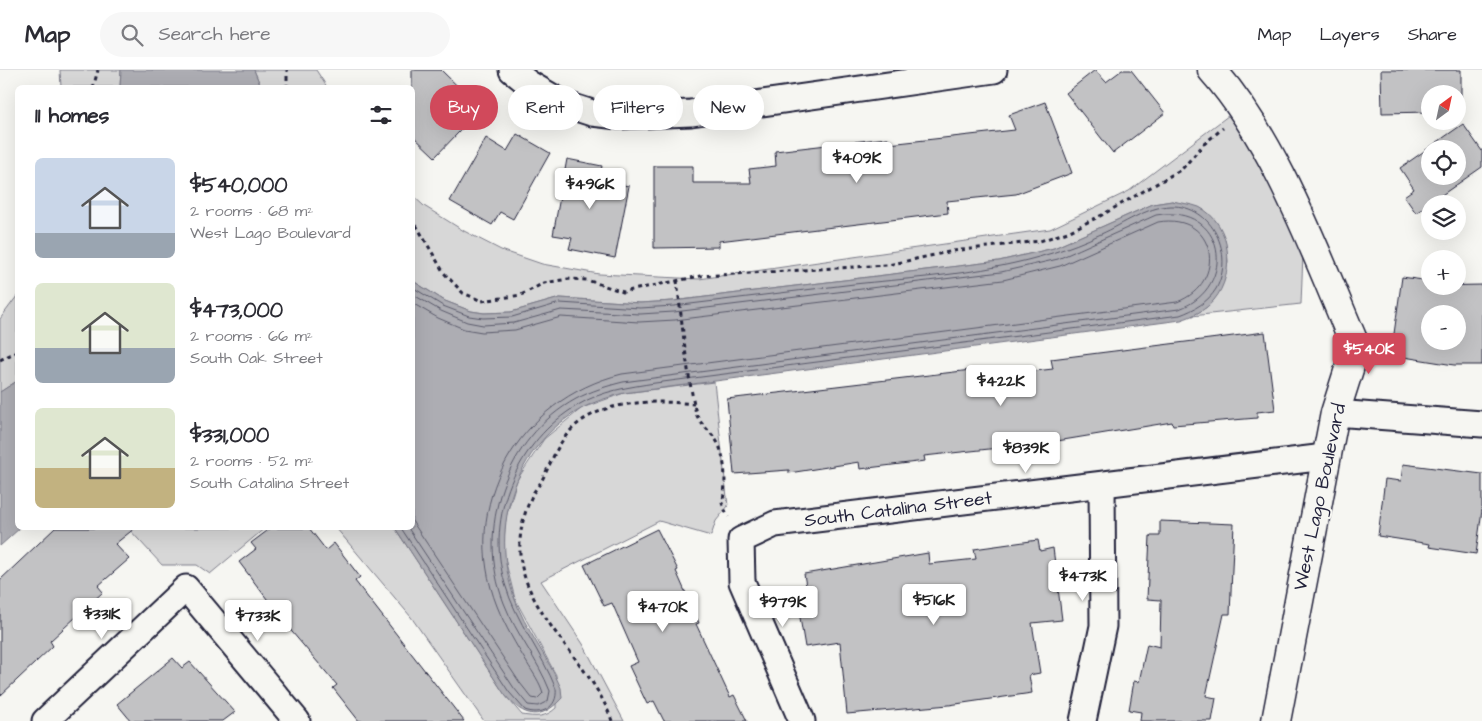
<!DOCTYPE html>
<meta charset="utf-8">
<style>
body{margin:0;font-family:"Architects Daughter",sans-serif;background:#f7f7f7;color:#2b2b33;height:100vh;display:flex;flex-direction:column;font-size:19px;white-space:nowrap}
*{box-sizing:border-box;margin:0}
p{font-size:16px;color:#7c7c81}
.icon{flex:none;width:28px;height:28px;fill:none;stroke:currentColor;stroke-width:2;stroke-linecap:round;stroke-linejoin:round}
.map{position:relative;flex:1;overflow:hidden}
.sheet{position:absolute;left:15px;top:15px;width:400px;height:445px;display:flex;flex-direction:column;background:#fff;border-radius:8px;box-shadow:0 5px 20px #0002}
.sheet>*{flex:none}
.guide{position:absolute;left:430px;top:15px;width:475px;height:45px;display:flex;gap:10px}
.needle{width:32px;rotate:33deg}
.fabs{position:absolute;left:1421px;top:15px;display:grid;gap:10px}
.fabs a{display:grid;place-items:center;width:45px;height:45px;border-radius:50%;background:#fff;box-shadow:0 5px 20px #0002;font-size:25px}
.price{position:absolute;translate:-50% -42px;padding:0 11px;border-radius:5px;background:#fff;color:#222;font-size:16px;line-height:32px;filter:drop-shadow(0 1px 2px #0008)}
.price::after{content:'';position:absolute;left:50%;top:30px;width:15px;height:11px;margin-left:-8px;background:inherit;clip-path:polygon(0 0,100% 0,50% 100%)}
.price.selected{background:#d1495b;color:#fff}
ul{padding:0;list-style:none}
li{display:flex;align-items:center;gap:15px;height:125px;padding:0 20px}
li span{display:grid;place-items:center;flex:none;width:140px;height:100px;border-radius:8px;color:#555}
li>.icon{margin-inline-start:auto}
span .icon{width:60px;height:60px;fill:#fffc;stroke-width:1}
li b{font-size:21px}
h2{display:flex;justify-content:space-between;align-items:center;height:60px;padding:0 20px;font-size:21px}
.pill{padding:0 18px;border-radius:22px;background:#fff;box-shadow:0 5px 20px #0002;font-size:18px;line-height:45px}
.pill.selected{background:#d1495b;color:#fff}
header{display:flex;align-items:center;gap:30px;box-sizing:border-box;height:70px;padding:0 25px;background:#fff;border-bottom:1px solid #e1e1e2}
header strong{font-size:24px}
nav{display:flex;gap:28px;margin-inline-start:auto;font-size:18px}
.search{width:350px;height:45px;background:#f7f7f7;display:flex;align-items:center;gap:12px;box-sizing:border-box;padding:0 18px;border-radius:28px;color:#7c7c81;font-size:19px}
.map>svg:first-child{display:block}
.green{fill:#d7d7d7;stroke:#7c7c89}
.water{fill:#adadb3;stroke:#757583}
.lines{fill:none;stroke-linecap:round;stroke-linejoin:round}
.shore{stroke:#5a5a6b;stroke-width:1}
.building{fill:#c2c2c4;stroke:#22223b;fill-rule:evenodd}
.minor-casing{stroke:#22223b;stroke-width:29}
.tertiary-casing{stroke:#22223b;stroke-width:31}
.path{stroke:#22223b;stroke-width:3;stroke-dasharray:4 4;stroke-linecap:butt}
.minor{stroke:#f6f6f2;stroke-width:25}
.tertiary{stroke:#f6f6f2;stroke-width:28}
.labels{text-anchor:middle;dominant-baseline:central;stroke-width:4;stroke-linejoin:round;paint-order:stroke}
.street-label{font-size:19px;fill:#22223b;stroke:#f6f6f2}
</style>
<header>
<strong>Map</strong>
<div class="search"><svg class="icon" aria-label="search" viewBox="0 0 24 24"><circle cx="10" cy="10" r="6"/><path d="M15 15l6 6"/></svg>Search here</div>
<nav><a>Map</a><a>Layers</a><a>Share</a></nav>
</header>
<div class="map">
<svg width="1482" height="651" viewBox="0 0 1482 651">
<rect width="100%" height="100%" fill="#f6f6f2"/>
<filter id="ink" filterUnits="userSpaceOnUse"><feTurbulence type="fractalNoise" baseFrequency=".02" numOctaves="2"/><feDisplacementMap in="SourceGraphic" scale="10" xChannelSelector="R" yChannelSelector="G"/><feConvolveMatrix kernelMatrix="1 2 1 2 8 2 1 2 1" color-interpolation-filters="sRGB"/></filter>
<g filter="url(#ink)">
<g class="green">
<polygon points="60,0 121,0 120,17 61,17"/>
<polygon points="254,0 316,0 327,17 261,17"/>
<polygon points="1241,36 1304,159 1301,234 1192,246 1207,237 1227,198 1228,191 1225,169 1215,150 1200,138 1172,131 1153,134 1054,178 999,191 673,231 640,233 560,228 511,242 484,243 471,241 445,231 413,211 412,125 424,136 464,161 501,180 542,194 599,204 699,209 1050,159 1129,121"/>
<polygon points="17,226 17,311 0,322 0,249"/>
<path d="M714 312 728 436 716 451 711 466 659 451 541 511 583 574 624 651H484L411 547 336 458H395L505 625 522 645C536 647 545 648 556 638V605L515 529 503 481 506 447 517 410 544 369 582 338 624 323Z"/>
<polygon points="128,458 265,458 210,504 197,495 162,495"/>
</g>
<g class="water">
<polygon points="121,0 254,0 261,17 120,17"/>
<path d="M1172 131C1181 133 1191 134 1199 137 1232 153 1236 204 1214 230 1206 240 1193 246 1181 250L624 323C610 327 595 331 581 339 515 376 489 456 514 527 525 559 548 587 561 618L562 628C541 651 524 648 505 625L395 458H412L413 211 445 231 471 241 484 243 511 242 560 228 640 233 673 231 999 191 1054 178 1153 134Z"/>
<polygon points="17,311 18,458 20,458 0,476 0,322"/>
</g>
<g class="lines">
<g class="shore">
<path d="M412 233 438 248 464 259 482 262 515 260 561 247 639 252 675 250 1003 210 1060 196 1158 152C1217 142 1228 213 1177 232L622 304C519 329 457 435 497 536 505 556 516 575 527 593 533 603 540 612 543 623L537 629 532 628 520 613 412 451"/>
<path d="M401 458 509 622 525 640C541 646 558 638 556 619 542 583 516 552 505 514 485 446 517 371 578 335 601 321 629 317 655 313L1180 245C1194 240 1208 232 1216 219 1235 185 1213 135 1171 136 1146 137 1124 154 1101 164 1069 179 1036 189 1001 196 952 206 903 209 854 214 794 221 734 229 674 236L640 238 560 233 512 247 483 248 469 246 443 236 412 217"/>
<path d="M408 458 514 618 528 635 538 636 548 631 550 621C538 590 516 564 504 533 475 459 505 368 576 329 591 321 607 316 623 312L1179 239C1239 217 1226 133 1156 145L1058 189 1001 202 674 242 640 244 561 240 514 253 483 255 467 252 441 241 412 224"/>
</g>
</g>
<g class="building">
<polygon points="412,0 441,0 481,39 435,87 412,65"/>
<polygon points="1095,0 1106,12 1122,0 1131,0 1165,43 1113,83 1066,23"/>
<polygon points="1381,0 1461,0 1461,41 1458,41 1458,24 1430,24 1430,42 1382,43"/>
<polygon points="1045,32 1072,103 1016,124 947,131 948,143 719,171 719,177 654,178 654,96 693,96 693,113 751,113 749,99 776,96 775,81 888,68 889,74 1015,60 1009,45"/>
<path d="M1463 54 1482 81V97L1416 143 1404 126 1414 119 1400 98ZM1430 79H1458V106H1430Z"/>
<polygon points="517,64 550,83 513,149 500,142 492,155 450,131 486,68 507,81"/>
<polygon points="567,89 602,96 599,111 629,116 615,188 569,179 572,168 553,165"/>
<path d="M1402 207 1430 211V216L1482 215V295H1454L1391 285ZM1430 244H1458V271H1430Z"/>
<polygon points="1265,262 1275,340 1257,342 1257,348 1173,355 1172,352 1039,374 1039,377 1009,380 1008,377 924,386 925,391 860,399 859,392 789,403 789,400 734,404 727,329 988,298 989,306 1053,299 1051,289"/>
<polygon points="1403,394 1482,404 1482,440 1476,484 1429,477 1430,474 1378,466 1385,409 1401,411"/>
<polygon points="1160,451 1234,454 1230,544 1224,544 1206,626 1216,628 1212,651 1140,651 1141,642 1129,640 1134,611 1139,612 1147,574 1160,577 1161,530 1147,529 1150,466 1160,466"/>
<polygon points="55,458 135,458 115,474 129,489 98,516 103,522 50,571 53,576 0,626 0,510"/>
<polygon points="271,458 309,458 326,480 334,473 360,507 355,511 464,651 359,651 333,618 337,615 292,562 239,492 256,479 251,473"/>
<polygon points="657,459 678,500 676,501 699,553 696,554 730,627 734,625 747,651 664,651 654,631 647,634 629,596 638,592 612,533 604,536 584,495"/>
<polygon points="1038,470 1040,481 1053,478 1062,550 1032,553 1040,603 1029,605 1032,623 949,635 847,644 840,572 805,577 796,524 807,522 804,504 928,483 929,494 976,489 974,479"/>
<polygon points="173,588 182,598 190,592 235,642 223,651 131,651 117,634"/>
</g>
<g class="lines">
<defs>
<g id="minor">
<polyline points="512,0 528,13 564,34 592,43 618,46 691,43 994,0"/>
<polyline points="1335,343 1482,354"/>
<polyline points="45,651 186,518 297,651"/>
<path id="s1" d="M802 651 742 512 741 470 775 454 1325 387"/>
<polyline points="1083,651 1103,556 1102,415"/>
</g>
<path id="tertiary" d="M1212 0C1277 73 1317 187 1356 277L1335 343 1276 651"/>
</defs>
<use href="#minor" class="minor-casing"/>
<use href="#tertiary" class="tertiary-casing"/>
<g class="path">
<polyline points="93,18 98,0"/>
<polyline points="287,18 287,0"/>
<polyline points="412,148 444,203 463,223 482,231 521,225 544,213 568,209 587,210 623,222 700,206 888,195 953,181 1040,171 1068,162 1102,145 1182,99 1204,74 1223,58"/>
<path d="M677 210C682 253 686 296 695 339 698 354 708 358 716 370 726 385 727 417 722 433L728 447"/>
<polyline points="0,290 18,281"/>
<path d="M612 651C593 597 542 560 524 505 516 480 520 452 531 428 533 422 538 417 541 412 550 395 556 377 569 362 598 329 655 330 694 334"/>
</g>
<use href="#minor" class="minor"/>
<use href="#tertiary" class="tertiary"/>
</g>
</g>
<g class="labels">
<g class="street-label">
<text transform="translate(1320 427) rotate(-78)">West Lago Boulevard</text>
<text stroke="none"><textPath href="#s1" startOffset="355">South Catalina Street</textPath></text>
</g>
</g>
</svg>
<div class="fabs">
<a><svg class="needle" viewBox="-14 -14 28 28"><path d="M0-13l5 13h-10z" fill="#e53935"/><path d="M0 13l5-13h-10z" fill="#7c7c81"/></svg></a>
<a><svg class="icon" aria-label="locate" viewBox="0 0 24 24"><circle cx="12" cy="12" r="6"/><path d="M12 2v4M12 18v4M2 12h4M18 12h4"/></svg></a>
<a><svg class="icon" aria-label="layers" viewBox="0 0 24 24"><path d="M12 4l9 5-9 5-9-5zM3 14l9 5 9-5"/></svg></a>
<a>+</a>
<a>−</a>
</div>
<b class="price" style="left:857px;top:114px">$409K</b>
<b class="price" style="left:590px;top:140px">$496K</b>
<b class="price selected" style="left:1369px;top:305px">$540K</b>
<b class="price" style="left:1001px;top:337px">$422K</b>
<b class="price" style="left:1026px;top:404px">$839K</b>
<b class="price" style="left:1083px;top:532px">$473K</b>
<b class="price" style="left:934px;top:556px">$516K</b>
<b class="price" style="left:783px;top:558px">$979K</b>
<b class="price" style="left:663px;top:563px">$470K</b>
<b class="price" style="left:102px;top:570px">$331K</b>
<b class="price" style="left:258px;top:572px">$733K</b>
<div class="guide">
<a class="pill selected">Buy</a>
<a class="pill">Rent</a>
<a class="pill">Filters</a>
<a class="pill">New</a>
</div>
<section class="sheet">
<h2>11 homes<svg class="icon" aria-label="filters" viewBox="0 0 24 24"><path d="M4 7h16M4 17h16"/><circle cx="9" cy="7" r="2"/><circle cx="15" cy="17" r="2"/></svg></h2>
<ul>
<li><span style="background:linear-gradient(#c9d6e8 75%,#9aa5b1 0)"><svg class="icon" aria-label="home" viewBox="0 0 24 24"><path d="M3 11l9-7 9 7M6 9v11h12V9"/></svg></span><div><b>$540,000</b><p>2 rooms · 68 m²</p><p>West Lago Boulevard</p></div></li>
<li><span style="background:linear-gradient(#dfe7d0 65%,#9aa5b1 0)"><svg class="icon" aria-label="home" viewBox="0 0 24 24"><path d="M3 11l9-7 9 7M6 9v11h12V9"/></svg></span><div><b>$473,000</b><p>2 rooms · 66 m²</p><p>South Oak Street</p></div></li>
<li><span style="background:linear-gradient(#dfe7d0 60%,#c2b280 0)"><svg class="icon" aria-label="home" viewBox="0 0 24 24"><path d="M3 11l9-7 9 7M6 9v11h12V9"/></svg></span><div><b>$331,000</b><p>2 rooms · 52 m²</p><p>South Catalina Street</p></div></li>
</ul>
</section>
</div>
